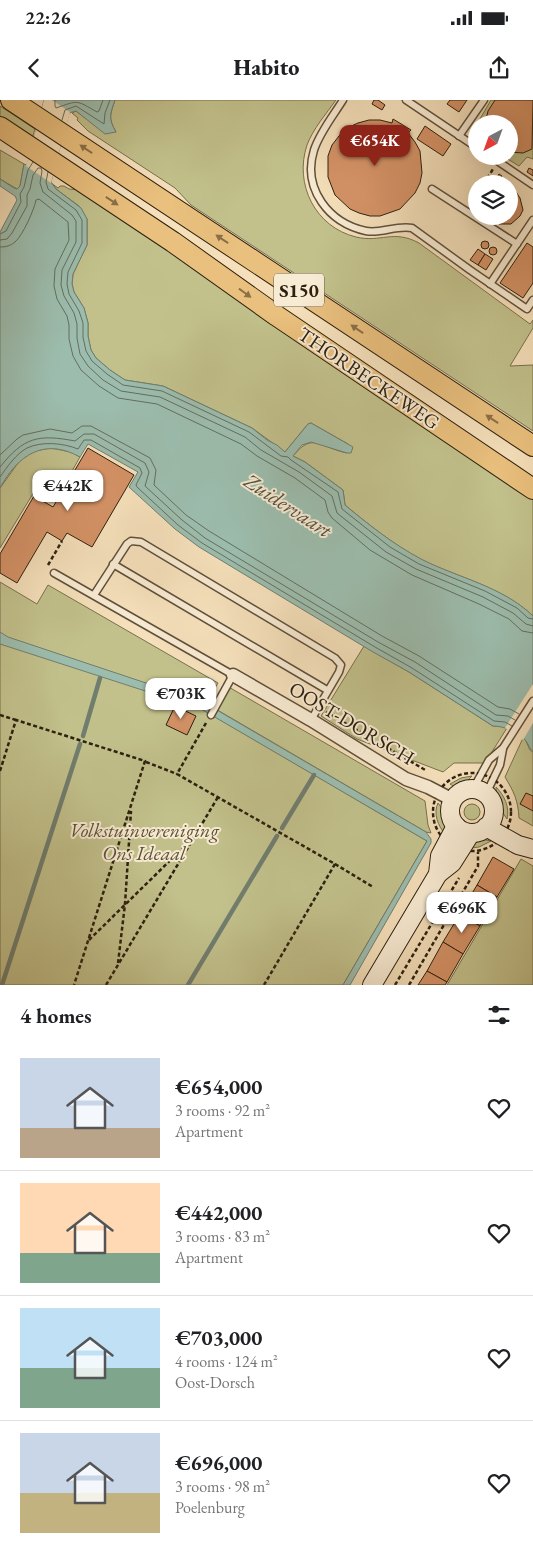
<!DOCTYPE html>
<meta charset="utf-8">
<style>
body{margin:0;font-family:"EB Garamond",serif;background:#f6f6f6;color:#202124;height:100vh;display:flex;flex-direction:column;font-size:19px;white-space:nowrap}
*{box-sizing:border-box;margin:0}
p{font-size:16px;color:#757577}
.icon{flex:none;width:28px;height:28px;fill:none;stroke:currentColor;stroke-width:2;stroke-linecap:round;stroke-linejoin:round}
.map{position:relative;height:885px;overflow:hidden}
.drawer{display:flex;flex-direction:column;background:#fff;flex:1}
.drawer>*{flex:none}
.needle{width:32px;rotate:221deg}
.buttons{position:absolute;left:468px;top:15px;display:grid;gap:10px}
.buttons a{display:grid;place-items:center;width:50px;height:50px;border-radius:50%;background:#fff;box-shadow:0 5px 20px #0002;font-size:25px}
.price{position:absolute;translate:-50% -42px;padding:0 11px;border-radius:10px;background:#fff;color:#222;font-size:16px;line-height:32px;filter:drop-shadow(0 1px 2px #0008)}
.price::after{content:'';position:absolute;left:50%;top:30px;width:15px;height:11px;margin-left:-8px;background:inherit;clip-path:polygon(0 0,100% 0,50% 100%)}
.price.on{background:#8f2418;color:#fff}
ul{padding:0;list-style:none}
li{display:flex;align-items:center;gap:15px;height:125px;padding:0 20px}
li+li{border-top:1px solid #e0e0e0}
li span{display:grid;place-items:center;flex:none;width:140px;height:100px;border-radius:0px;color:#555}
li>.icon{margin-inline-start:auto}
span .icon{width:60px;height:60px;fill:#fffc;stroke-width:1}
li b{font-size:21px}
h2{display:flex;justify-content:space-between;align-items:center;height:60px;padding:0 20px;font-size:21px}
.status{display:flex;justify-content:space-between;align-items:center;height:35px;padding:0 25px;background:#fff;direction:ltr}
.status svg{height:14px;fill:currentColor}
header{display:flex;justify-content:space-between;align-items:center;height:65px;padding:0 20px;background:#fff;font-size:22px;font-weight:800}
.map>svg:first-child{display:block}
.green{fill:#c2c18c;stroke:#78704e}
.water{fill:#9cbdae;stroke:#707e6f}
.pier{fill:#f5e0bb}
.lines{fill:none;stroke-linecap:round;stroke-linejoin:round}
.shore{stroke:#646e5f;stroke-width:1}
.stream{stroke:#707e6f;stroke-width:4.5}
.building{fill:#d49266;stroke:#2d2010}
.lane-casing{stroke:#5f503b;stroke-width:9}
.street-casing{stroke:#5f503b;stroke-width:15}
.secondary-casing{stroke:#2d2010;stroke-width:20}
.primary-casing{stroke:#2d2010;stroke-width:22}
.path{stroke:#2d2010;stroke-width:2.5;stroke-dasharray:4 2.5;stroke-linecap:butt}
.lane{stroke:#f8ebd3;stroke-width:6}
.street{stroke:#f8ebd3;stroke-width:12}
.secondary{stroke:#f8ebd3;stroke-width:18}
.primary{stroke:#eac07e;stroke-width:20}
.oneway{fill:#8c7047}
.labels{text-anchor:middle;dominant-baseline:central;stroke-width:4;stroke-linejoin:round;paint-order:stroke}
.shield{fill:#f8ebd3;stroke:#6a5d4a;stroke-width:1}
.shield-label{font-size:19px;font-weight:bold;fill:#2d2010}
.street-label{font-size:20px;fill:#2d2010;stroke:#f8ebd3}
.park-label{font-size:20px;font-style:italic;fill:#5a5035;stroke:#f8ebd3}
.water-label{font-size:21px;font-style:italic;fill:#4e4f3f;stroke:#f8ebd3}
</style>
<div class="status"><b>22:26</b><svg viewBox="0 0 49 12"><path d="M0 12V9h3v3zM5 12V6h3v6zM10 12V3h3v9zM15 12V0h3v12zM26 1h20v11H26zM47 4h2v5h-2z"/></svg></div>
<header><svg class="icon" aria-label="back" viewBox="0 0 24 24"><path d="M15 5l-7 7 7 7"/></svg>Habito<svg class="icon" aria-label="share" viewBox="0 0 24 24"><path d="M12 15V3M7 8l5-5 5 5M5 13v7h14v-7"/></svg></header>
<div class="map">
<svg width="533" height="885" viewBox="0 0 533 885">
<rect width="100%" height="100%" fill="#f5e0bb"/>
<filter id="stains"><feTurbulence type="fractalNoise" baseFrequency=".004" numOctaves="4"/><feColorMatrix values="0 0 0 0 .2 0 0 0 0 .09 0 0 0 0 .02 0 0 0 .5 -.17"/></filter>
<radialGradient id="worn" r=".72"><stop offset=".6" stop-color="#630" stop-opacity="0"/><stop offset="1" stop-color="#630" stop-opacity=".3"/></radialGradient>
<g class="green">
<path d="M115 0H336C326 14 313 29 307 45 294 84 315 127 356 137 381 143 393 129 419 143L530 224 533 220V228L510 266 533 265V331L191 105 175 88 88 31 77 20 78 18 72 13 76 11 84 17 116 32C108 18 110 15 115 0Z"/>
<polygon points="491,0 533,0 533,59 527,57 519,66 503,56 509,56 509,24 477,24"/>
<polygon points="0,6 35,29 32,39 0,18"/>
<polygon points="0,50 24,64 20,86 17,89 0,79"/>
<path d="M51 83 58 88 60 86H64L69 89 83 90 533 397V516C501 486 458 478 420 459 393 444 369 425 345 405L343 390 305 362 293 356C313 331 321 348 347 353L348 344 311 323 308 324 285 352 252 328 163 286 125 280 110 270 96 258 91 250 88 236V223L84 208 74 192 72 184 73 174 87 145V119L79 106 56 89Z"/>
<polygon points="51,348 71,352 80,357 63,387 55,382 45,398 34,392 0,448 0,388 18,363 29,352"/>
<polygon points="0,482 37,504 48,485 218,583 202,609 427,741 343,885 0,885"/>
<polygon points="364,546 409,572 493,626 504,626 507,628 485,663 454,663 443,672 357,639 321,616"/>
<polygon points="227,586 425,701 428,725 431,733 426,732 214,608"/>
<path d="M523 638 525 639 530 650 533 652V726L519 718C518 700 514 692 505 677Z"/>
<polygon points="472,676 461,687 455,687 450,684 461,678"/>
<path d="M496 687C504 695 510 707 507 719L497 704Z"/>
<path d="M438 703C445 712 448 722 445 734 438 726 433 713 438 703Z"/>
<circle cx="472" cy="712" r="8"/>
<polygon points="480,739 491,741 479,747 471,748 473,742"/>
<polygon points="521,759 533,766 533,885 447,885"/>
</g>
<g class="water">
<path d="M44 0H115C110 15 108 18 116 32L105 34 76 11 69 13 51 82 56 89 81 108 87 119V145L73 174 72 184 74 192 84 208 88 223V236L91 250 96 258 110 270 125 280 163 286 252 328 267 340 277 345 285 352 308 324 311 323 353 347 351 353H347L311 342 302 345 293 356 305 362 343 390 345 405C369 425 393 444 421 459 458 478 502 486 533 516V652C529 648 529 645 526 641 519 632 504 626 493 626L409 572 373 552 199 447 175 429 129 387 138 372 88 344 80 357C44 337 18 355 0 388V132L17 100 15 96 0 86V79L14 88 17 89 20 86 24 64 27 65Z"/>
<polygon points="0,532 8,537 203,602 426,732 431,739 431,743 350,885 343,885 427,741 201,609 0,544"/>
</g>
<g class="pier">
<polygon points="44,0 52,0 70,12 51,83 26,66"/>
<polygon points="533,584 533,623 523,640 505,628"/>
</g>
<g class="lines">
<g class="shore">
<path d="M55 0V6L56 8C79 0 76 0 97 12L99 11 103 0"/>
<polyline points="62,20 65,10 76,6 104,24 105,13 110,0"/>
<polyline points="48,72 46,82 48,89 76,110 82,120 82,143 68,172 67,184 69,194 79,211 83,223 83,237 86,251 92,261 107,274 123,285 162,291 249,332 281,356 288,357 291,360 338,392 342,409 390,447 419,464 485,491 517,508 528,518 533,519"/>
<polyline points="0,134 6,131 21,102 20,94 24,87 28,70 33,62"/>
<polyline points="0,140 7,139 12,133 27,106 27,95 30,89 33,75 38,68 41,68 42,71 40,83 43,92 72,115 76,121 76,142 62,170 61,185 64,196 74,213 77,224 77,238 80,254 88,266 103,280 121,291 160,297 245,337 261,350 299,372 332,396 337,413 386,452 416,469 483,497 513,513 526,524 533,526"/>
<path d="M0 147C6 147 10 146 15 142 23 135 34 110 36 100L39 99 68 122 69 140 55 169 54 186 57 199 67 216 69 225V239L73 256 81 270 99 286 118 298 157 304 241 344 257 356 295 378 325 400 328 412 332 418 370 450 412 475 479 504 509 519 522 531 533 533"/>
<polyline points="0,355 17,339 23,335 50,329 72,333 82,326 91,326 150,358 156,370 154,385 186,415 209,431 382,536 419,556 498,607 510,609 519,614"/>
<path d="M0 367C24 337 38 334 75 341L84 334H94L145 363 149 372 145 386 182 420 205 438 378 542 415 562 496 615 508 616 515 620"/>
<path d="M0 377C7 367 16 354 27 348 42 341 63 343 78 349L84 340H91L140 368 142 373 136 385 137 387 178 425 202 443 375 547 412 568 494 621 505 622 512 626"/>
</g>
<g class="stream">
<polyline points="83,636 100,578"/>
<polyline points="282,728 314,675"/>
<polyline points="2,885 80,644"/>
<polyline points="188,885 277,736"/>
</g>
</g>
<g class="building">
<polygon points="374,0 378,0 385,5 382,10 372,4"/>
<polygon points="450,0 467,0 459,12 447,4"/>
<polygon points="495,0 533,0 532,49 523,53 509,52 509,24 485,24 488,11"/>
<polygon points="393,19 411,30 408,33 415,42 420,51 422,73 420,83 415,93 400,109 380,116 370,116 359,113 350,109 335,95 328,77 328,56 332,45 339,36 347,28 358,23 369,20 380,20 392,23"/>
<polygon points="425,26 451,44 443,56 417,39"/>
<polygon points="529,68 533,70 533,76 527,72"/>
<polygon points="499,74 502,76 496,84 492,84"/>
<polygon points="509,89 516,92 520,98 523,110 520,116 511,124 499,124 490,116 509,116"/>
<circle cx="485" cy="145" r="4"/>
<polygon points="527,143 533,147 533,183 523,198 500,183"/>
<circle cx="493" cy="151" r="4"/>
<polygon points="478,149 485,154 478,165 470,160"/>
<polygon points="485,154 493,159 486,170 478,165"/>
<polygon points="88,348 134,375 92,447 67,433 62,441 47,432 17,483 0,473 0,454 34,396 53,407"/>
<polygon points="56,385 61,389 55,400 49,397"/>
<polygon points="175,606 196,616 187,635 166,625"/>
<polygon points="526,693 533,696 533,711 520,704"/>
<polygon points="493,757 514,769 497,797 477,785"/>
<polygon points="477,785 497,797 480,826 460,814"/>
<polygon points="460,814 480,826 463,854 443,842"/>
<polygon points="443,842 463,854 447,882 427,871"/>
<polygon points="427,871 447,882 445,885 418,885"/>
</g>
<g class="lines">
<defs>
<g id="lane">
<path d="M343 0C333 16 320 32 314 50 302 89 329 123 366 131 381 134 396 125 412 128L470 170 527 209 533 200"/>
<polyline points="406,0 476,47"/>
<polyline points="459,36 484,0"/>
<polyline points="490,56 533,85"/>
<polyline points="432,89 517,144"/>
<polyline points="490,184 533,120"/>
<polyline points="113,464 327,590"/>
<polyline points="54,473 233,575 211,615"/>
<polyline points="94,495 127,444 131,441 141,442 335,558 341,565 339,572 311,620"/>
<polyline points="473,689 489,660 503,648 533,601"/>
<polyline points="486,694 500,665 503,649"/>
</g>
<polyline id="street" points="233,575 311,620 406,679 428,687 453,700"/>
<g id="secondary">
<circle cx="472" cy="711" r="22"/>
<polyline points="486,727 518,745 533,749"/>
<polyline points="438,774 452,763 471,733"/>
<polyline points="372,885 438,774 440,756 456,726"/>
</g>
<g id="primary">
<polyline points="11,0 533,346"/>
<polyline points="0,27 173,142 277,216 533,389"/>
</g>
</defs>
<use href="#lane" class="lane-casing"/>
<use href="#street" class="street-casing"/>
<use href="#secondary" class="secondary-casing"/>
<use href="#primary" class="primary-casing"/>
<g class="path">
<polyline points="484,84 493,69"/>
<polyline points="472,104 476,96"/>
<polyline points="48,465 62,441"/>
<polyline points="326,612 427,671"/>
<polyline points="0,615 16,620"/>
<polyline points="206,623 177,674 335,764 264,885"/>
<polyline points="146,662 177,674"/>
<polyline points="0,671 16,620 145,661 74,885"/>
<circle cx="472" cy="712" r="39"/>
<polyline points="335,764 373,787"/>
<polyline points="89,840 190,741"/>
<polyline points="118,863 125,804 131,711"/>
<polyline points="106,885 218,697"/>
<polyline points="395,885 459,778"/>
<polyline points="409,885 478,766 478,752"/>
</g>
<use href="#lane" class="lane"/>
<use href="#street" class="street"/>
<use href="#secondary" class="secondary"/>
<use href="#primary" class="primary"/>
</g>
<defs><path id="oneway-solid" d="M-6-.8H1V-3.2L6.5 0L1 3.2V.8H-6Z" transform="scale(1.25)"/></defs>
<g class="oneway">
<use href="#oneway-solid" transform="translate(86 49) rotate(-146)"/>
<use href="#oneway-solid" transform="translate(112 101) rotate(34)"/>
<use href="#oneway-solid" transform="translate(222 139) rotate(-146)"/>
<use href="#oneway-solid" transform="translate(245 193) rotate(36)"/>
<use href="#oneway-solid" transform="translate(357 229) rotate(-146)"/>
<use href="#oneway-solid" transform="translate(492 319) rotate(-146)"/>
</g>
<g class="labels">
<rect class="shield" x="274" y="173.5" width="50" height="33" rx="4"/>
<g class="shield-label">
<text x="299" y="190">S150</text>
</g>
<g class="street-label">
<text transform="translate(369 278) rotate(34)">THORBECKEWEG</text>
<text transform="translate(352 623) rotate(31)">OOST-DORSCH</text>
</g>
<g class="park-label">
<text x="144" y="730">Volkstuinvereniging<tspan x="144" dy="23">Ons Ideaal</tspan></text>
</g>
<g class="water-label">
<text transform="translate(288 405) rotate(33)">Zuidervaart</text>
</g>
</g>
<rect width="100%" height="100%" filter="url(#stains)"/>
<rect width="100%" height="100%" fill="url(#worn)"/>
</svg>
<div class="buttons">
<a><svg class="needle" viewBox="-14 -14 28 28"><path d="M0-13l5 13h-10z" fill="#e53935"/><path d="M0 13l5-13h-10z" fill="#757577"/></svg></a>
<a><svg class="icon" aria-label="layers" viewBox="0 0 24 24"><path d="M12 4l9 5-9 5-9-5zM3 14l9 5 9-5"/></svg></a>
</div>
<b class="price on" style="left:375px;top:67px">€654K</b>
<b class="price" style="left:68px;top:412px">€442K</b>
<b class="price" style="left:181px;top:620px">€703K</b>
<b class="price" style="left:462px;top:834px">€696K</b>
</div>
<section class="drawer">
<h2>4 homes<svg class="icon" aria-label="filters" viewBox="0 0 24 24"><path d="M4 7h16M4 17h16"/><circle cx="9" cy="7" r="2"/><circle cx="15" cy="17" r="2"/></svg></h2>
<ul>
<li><span style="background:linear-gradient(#c9d6e8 70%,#b9a48a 0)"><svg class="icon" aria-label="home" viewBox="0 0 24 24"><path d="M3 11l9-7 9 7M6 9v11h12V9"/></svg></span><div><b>€654,000</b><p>3 rooms · 92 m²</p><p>Apartment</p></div><svg class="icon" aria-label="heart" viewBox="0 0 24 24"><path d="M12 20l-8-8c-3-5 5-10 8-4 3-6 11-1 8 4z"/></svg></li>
<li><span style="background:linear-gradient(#ffd9b3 70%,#7fa58c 0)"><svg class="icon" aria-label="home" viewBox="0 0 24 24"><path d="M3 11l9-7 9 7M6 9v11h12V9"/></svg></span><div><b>€442,000</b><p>3 rooms · 83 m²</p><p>Apartment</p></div><svg class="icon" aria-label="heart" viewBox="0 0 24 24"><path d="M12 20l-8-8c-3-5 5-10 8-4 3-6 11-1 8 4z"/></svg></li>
<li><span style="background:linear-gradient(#bfe0f5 60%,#7fa58c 0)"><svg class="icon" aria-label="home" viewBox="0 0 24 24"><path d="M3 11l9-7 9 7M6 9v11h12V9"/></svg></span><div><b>€703,000</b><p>4 rooms · 124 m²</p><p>Oost-Dorsch</p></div><svg class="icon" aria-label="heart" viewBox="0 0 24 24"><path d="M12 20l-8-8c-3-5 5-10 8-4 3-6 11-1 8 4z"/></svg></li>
<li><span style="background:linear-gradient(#c9d6e8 60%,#c2b280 0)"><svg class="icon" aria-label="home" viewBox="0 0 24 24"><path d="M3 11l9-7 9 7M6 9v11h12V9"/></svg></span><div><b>€696,000</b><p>3 rooms · 98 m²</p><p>Poelenburg</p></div><svg class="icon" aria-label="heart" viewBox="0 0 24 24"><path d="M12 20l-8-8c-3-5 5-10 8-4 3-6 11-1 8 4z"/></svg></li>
</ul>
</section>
